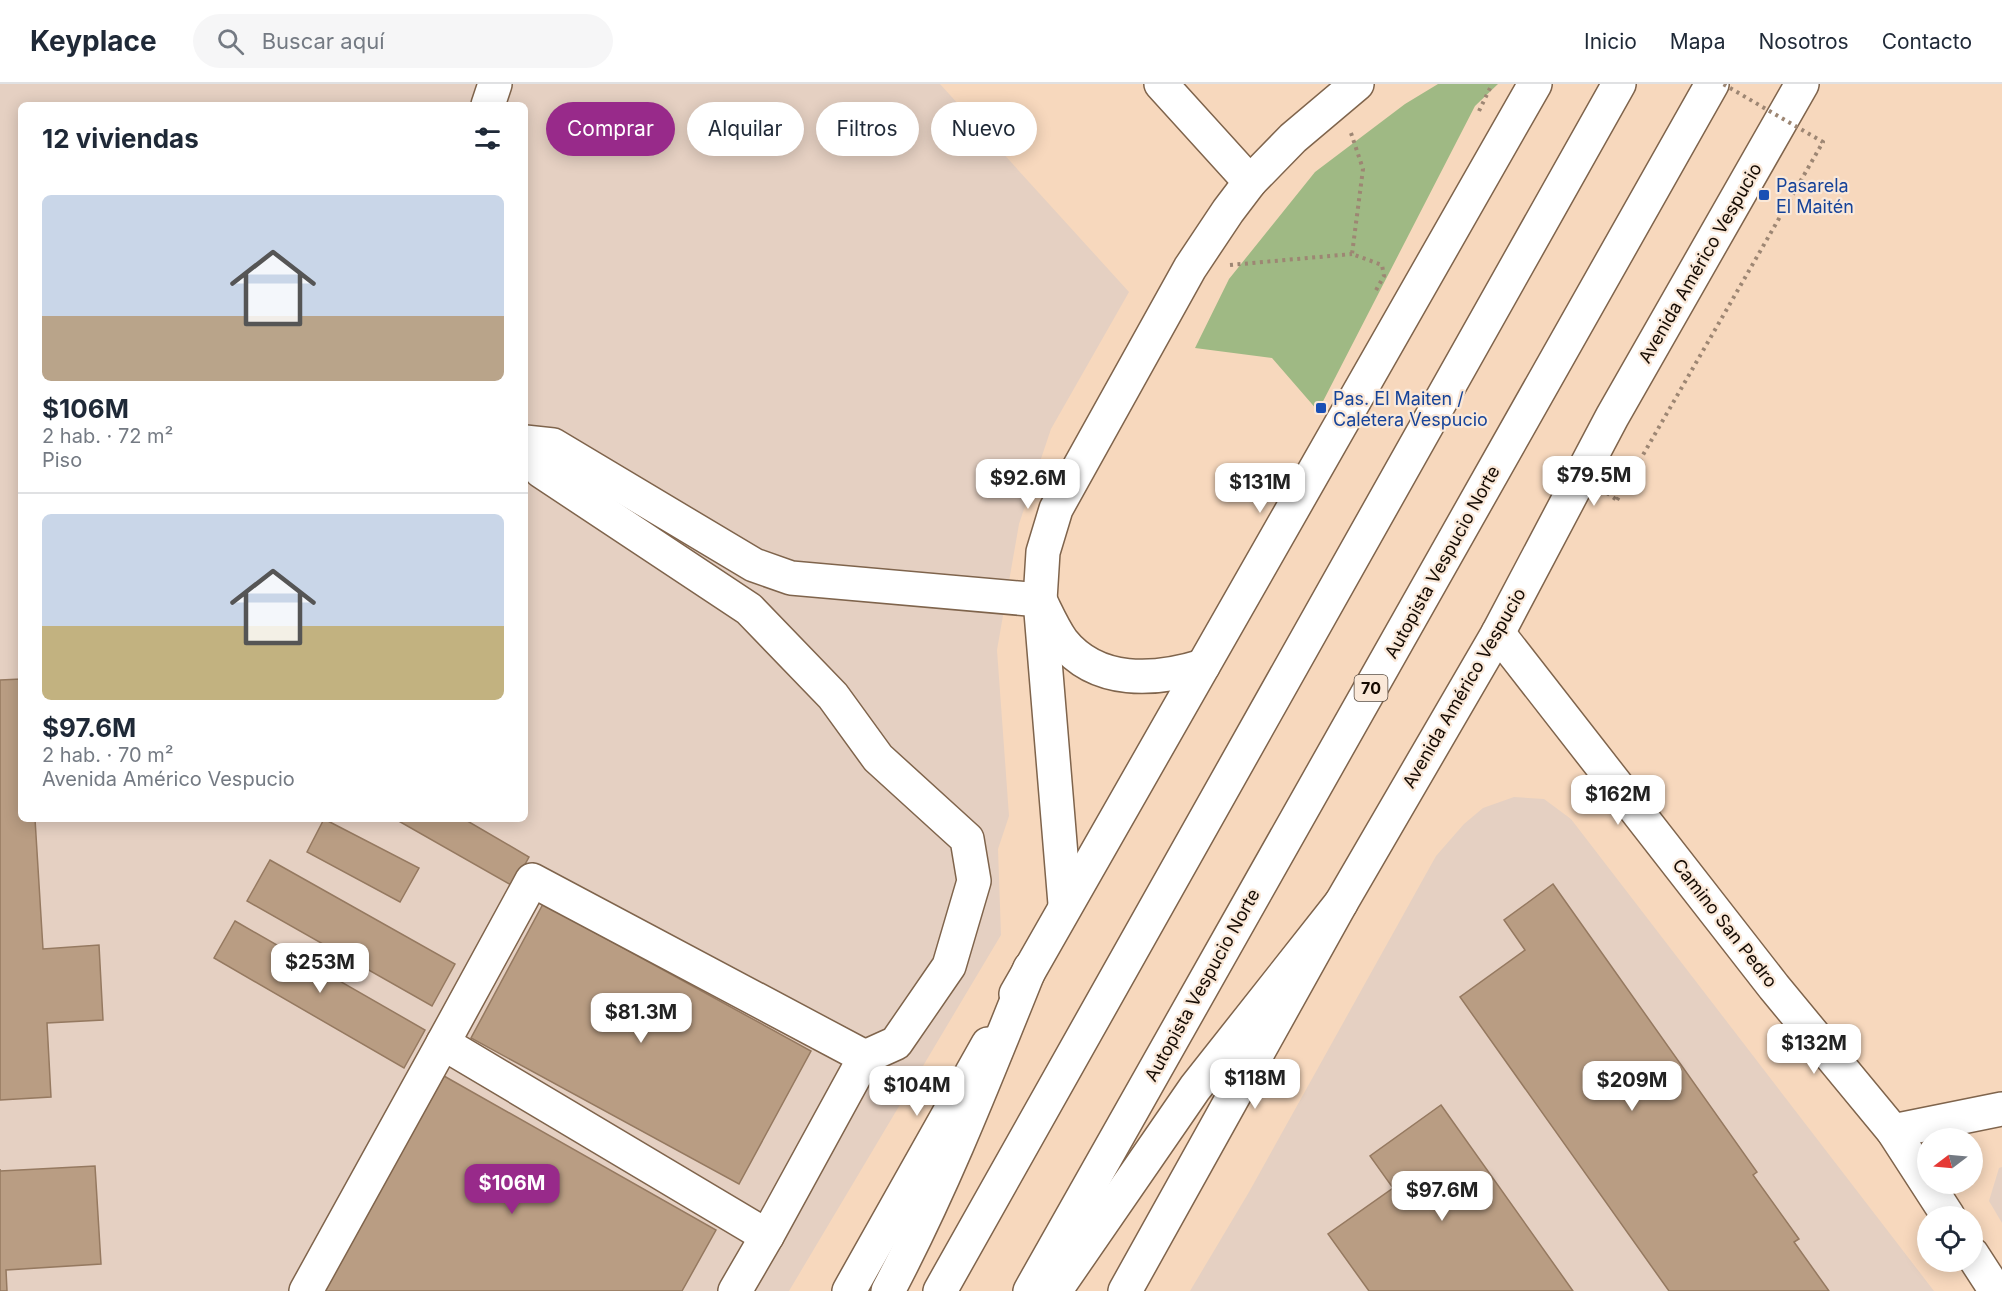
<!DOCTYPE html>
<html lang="es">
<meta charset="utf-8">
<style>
body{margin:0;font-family:Inter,sans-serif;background:#f6f6f7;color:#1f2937;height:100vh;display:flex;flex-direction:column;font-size:22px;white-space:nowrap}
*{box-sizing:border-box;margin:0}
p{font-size:20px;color:#747a83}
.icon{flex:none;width:33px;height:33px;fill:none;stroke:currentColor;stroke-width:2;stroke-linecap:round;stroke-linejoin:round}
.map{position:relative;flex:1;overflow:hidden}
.side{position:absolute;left:18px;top:18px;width:510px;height:720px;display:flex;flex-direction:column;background:#fff;border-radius:9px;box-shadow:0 3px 15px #0003}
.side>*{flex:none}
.hud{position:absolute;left:546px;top:18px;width:570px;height:54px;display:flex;gap:12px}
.needle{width:39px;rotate:254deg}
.buttons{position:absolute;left:1917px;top:1044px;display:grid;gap:12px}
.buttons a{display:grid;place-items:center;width:66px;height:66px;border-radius:50%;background:#fff;box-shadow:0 3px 15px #0003;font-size:30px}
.price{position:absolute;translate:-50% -51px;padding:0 14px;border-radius:12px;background:#fff;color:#222;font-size:20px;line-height:39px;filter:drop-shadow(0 2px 3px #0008)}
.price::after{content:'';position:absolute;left:50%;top:36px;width:18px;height:14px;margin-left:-9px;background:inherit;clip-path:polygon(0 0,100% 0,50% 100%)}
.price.on{background:#982a8a;color:#fff}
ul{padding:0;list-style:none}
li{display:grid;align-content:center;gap:12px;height:318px;padding:0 24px}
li+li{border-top:2px solid #e0e1e3}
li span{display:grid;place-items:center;height:186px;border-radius:9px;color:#555}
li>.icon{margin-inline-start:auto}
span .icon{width:108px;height:108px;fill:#fffc;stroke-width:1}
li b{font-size:26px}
h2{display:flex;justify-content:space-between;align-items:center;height:72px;padding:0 24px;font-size:26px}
.chip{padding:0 21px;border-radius:27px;background:#fff;box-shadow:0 3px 15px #0003;font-size:21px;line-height:54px}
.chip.on{background:#982a8a;color:#fff}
header{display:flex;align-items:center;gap:36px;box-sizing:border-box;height:84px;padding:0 30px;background:#fff;border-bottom:2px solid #e0e1e3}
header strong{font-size:28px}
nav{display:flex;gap:33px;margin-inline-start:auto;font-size:21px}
.search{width:420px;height:54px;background:#f6f6f7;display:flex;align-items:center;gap:15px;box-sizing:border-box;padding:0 21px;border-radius:33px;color:#747a83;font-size:22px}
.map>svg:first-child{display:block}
.industrial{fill:#e5d0c2;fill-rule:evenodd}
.green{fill:#9fb984}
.building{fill:#b99d83;stroke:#957960;stroke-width:1.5}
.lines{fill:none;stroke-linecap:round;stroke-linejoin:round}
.minor-casing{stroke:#7f644c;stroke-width:36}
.major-casing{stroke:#7f644c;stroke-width:36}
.highway-casing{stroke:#7f644c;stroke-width:36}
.path{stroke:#9d8673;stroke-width:4;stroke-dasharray:3 4.5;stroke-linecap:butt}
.minor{stroke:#fff;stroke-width:33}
.major{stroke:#fff;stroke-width:33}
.highway{stroke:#fff;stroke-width:33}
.path-bridge{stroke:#9d8673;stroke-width:4;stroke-dasharray:3 4.5;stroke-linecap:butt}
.transit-dot{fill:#1a4fb4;stroke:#fae8d8;stroke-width:2}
.labels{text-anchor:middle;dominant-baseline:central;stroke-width:4.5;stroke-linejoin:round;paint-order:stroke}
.shield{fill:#fae8d8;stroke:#5a4d43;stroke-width:1.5}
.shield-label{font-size:16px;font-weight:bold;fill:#150b03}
.transit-label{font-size:18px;fill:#164399;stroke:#fae8d8;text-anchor:start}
.street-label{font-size:18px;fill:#150b03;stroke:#fae8d8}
</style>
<header>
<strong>Keyplace</strong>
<div class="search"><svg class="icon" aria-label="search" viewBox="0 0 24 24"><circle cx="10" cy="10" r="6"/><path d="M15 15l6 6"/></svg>Buscar aquí</div>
<nav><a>Inicio</a><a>Mapa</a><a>Nosotros</a><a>Contacto</a></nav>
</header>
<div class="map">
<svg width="2002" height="1207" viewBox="0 0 2002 1207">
<rect width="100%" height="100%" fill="#f7d8bd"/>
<g class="industrial">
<path d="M0 0H940L1129 208 1051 345 1019 440 997 566 1009 732 998 765 1001 851 789 1207H0ZM21 21H525V735H21Z"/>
<polygon points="1514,713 1544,715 1571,735 1934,1207 1190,1207 1249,1108 1436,772 1464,740 1483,724"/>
<polygon points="2002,1083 2002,1139 1989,1117 1999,1084"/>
</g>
<polygon class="green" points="1438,0 1498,0 1475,22 1318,327 1272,274 1195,264 1229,195 1315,88 1405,20"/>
<g class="building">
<polygon points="21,595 21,735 35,735 43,865 99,861 103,936 47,939 51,1013 0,1016 0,596"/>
<polygon points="324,735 419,784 400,818 307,768"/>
<polygon points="395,735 464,735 529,773 513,802"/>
<polygon points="270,776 455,880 432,922 247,817"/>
<polygon points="1553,800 1757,1088 1753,1091 1799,1155 1794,1158 1829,1207 1669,1207 1460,913 1525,866 1504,836"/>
<polygon points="543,820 811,967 739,1100 471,954"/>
<polygon points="235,837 425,946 404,984 214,874"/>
<polygon points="444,992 716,1146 682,1207 324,1207"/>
<polygon points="1441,1021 1573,1207 1369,1207 1328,1150 1393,1104 1370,1072"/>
<polygon points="95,1082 101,1180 6,1186 7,1207 0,1207 0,1085 0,1087"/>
</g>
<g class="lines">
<defs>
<g id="minor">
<polyline points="1161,0 1250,98"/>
<polyline points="488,21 495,0"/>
<path d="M525 358 553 361 754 481 791 494 1040 516C1047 530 1053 544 1062 557 1097 601 1155 597 1203 582"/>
<polyline points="1498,549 1774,903 1893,1047 1948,1132"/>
<polyline points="1065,820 1040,516 1043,468 1056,425 1190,184 1228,127 1250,98 1293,54 1357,0"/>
<polyline points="443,959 532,796 865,973"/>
<polyline points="1893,1047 2002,1025"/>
<polyline points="1972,1170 1996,1207"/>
<polyline points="306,1207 443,959 767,1152 865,973 896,959 949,882 974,797 967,755 878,674 833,612 749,525 541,387 525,365"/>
<polyline points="735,1207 767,1152"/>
</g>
<g id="major">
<polyline points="1016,910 1535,0"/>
<polyline points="849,1207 988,960"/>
<polyline points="1125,1207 1341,819 1498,549 1612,333 1802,0"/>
</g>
<g id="highway">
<path d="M888 1207C943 1103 986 993 1030 884"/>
<polyline points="940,1207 1619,0"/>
<polyline points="1030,1207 1712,0"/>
<polyline points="1055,1207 1195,1004 1341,819"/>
</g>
</defs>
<use href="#minor" class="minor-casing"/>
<use href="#major" class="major-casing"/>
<use href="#highway" class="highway-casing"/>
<g class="path">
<polyline points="1479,27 1492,0"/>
<polyline points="1351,49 1363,85 1352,170 1382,181 1384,192 1375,208"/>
<polyline points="1230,181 1352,170"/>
<polyline points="1607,409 1617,416"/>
</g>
<use href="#minor" class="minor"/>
<use href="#major" class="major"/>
<use href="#highway" class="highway"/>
<polyline class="path-bridge" points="1617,416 1823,58 1723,0"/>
</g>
<g class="transit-dot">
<rect x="1758" y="105" width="12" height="12" rx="3"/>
<rect x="1315" y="318" width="12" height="12" rx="3"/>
</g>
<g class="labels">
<rect class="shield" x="1354.5" y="591" width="33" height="26" rx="4.5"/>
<g class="shield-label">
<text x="1371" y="604">70</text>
</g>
<g class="transit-label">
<text x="1776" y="101">Pasarela<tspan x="1776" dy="21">El Maitén</tspan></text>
<text x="1333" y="314">Pas. El Maiten /<tspan x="1333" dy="21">Caletera Vespucio</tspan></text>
</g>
<g class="street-label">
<text transform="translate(1700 179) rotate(-60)">Avenida Américo Vespucio</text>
<text transform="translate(1442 478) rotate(-61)">Autopista Vespucio Norte</text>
<text transform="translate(1464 604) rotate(-60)">Avenida Américo Vespucio</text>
<text transform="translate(1725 839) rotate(52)">Camino San Pedro</text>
<text transform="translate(1202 901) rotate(-61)">Autopista Vespucio Norte</text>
</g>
</g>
</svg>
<div class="buttons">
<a><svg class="needle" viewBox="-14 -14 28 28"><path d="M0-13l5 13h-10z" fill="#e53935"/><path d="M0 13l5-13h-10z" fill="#747a83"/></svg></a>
<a><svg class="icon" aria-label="locate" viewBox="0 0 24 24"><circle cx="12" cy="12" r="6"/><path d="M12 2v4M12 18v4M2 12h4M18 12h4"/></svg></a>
</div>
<b class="price" style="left:1594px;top:423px">$79.5M</b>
<b class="price" style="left:1028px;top:426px">$92.6M</b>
<b class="price" style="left:1260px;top:430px">$131M</b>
<b class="price" style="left:1618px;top:742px">$162M</b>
<b class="price" style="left:320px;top:910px">$253M</b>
<b class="price" style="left:641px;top:960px">$81.3M</b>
<b class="price" style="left:1814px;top:991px">$132M</b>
<b class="price" style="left:1255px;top:1026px">$118M</b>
<b class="price" style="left:1632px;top:1028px">$209M</b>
<b class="price" style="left:917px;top:1033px">$104M</b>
<b class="price on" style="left:512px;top:1131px">$106M</b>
<b class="price" style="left:1442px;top:1138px">$97.6M</b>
<div class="hud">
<a class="chip on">Comprar</a>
<a class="chip">Alquilar</a>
<a class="chip">Filtros</a>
<a class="chip">Nuevo</a>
</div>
<section class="side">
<h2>12 viviendas<svg class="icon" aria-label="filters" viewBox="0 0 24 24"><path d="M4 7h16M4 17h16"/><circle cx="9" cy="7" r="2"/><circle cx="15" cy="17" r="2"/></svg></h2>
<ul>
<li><span style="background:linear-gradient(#c9d6e8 65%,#b9a48a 0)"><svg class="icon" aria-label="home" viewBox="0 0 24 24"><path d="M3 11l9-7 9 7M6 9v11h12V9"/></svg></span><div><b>$106M</b><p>2 hab. · 72 m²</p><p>Piso</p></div></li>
<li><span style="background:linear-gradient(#c9d6e8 60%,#c2b280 0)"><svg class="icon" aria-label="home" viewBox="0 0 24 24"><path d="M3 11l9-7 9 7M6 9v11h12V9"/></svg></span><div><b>$97.6M</b><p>2 hab. · 70 m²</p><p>Avenida Américo Vespucio</p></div></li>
</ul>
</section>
</div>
